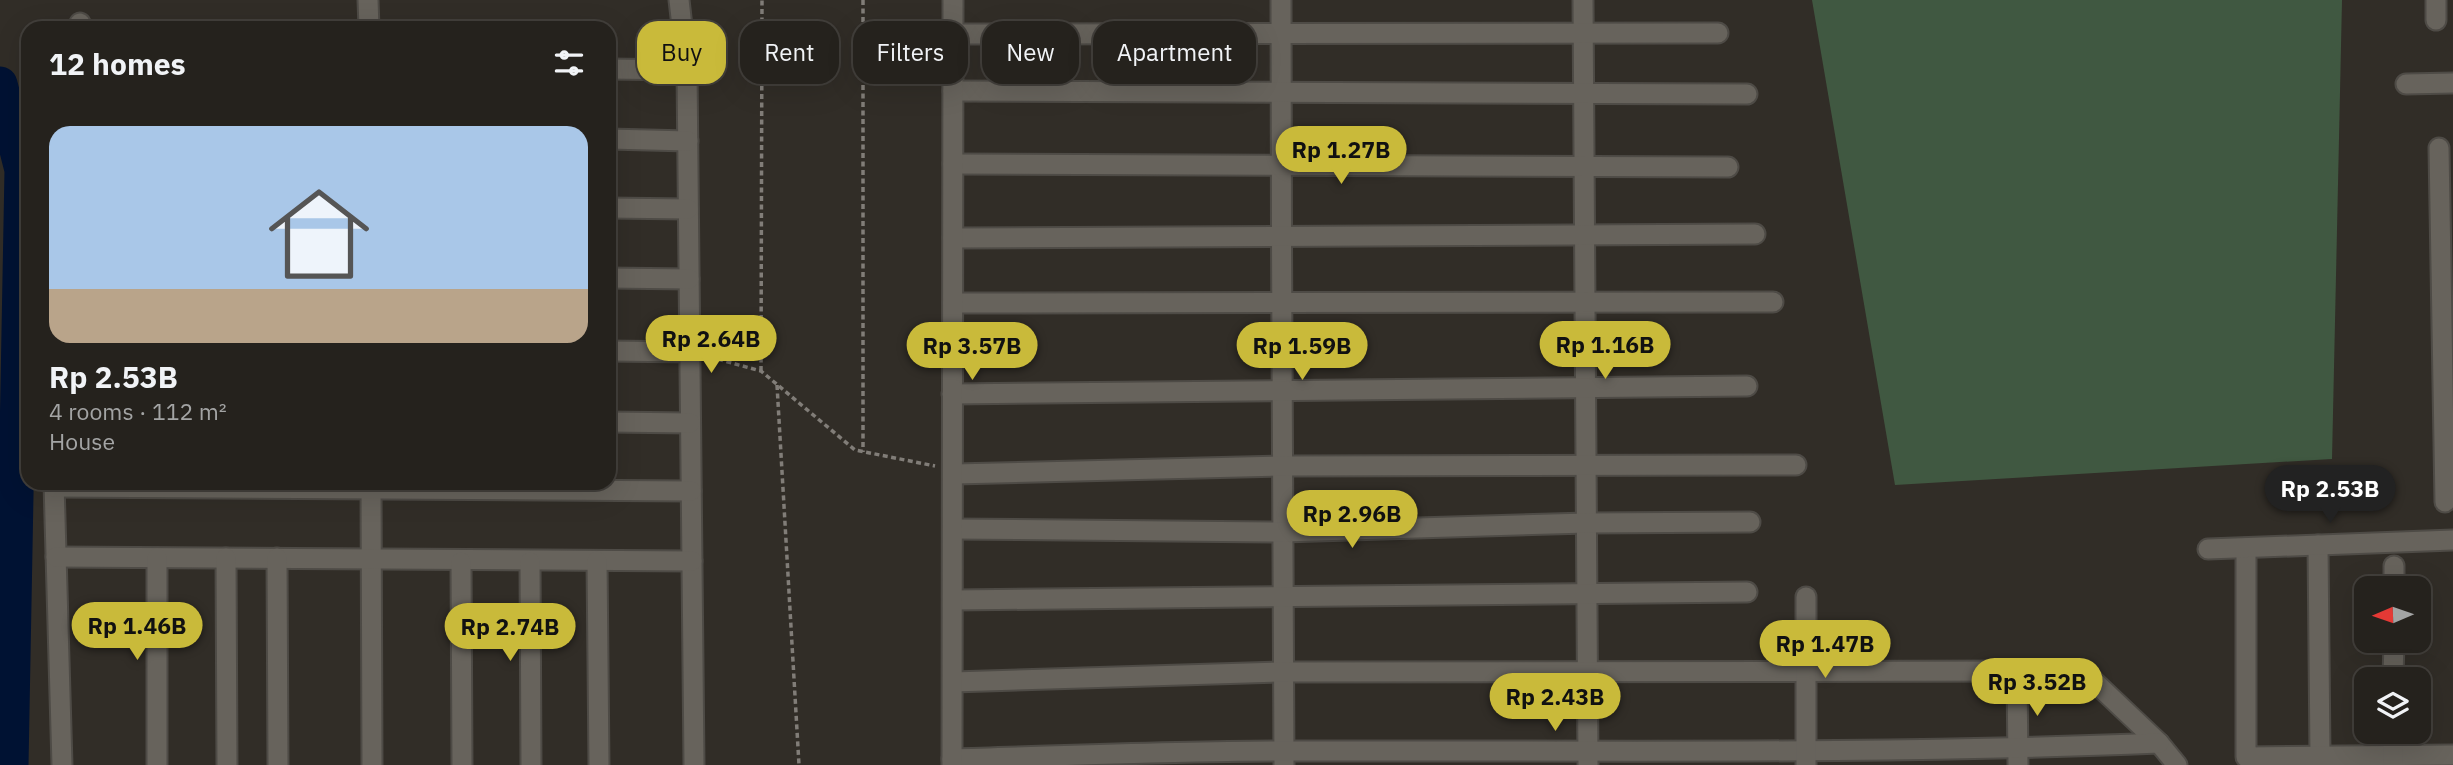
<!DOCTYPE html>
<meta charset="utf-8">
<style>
body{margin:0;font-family:"IBM Plex Sans",sans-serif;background:#312f2a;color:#f1f3f6;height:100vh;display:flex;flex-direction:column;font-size:26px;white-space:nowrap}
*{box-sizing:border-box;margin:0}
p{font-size:23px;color:#a3a4a4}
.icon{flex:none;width:38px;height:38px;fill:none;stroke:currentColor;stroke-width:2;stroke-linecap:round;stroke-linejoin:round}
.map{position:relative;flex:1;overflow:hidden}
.panel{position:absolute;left:21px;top:21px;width:595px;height:469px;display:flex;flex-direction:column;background:#25221d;border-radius:21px;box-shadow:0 7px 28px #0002,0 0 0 2px #423f3b}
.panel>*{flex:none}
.hud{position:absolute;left:637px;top:21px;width:665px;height:63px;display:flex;gap:14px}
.needle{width:46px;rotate:268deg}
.controls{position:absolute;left:2354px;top:576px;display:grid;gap:14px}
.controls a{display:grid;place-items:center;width:77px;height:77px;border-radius:14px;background:#25221d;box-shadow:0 7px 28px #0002,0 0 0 2px #423f3b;font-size:35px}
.price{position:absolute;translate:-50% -60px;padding:0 16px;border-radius:24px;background:#c9ba3a;color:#111;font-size:23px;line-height:46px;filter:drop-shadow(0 2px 4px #0008)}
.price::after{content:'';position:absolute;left:50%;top:42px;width:21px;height:16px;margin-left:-10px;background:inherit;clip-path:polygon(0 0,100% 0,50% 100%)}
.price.current{background:#222;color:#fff}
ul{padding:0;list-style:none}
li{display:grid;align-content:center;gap:14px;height:371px;padding:0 28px}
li+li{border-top:2px solid #423f3b}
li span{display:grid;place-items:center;height:217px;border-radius:21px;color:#555}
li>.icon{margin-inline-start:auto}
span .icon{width:126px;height:126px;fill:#fffc;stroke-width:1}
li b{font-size:30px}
h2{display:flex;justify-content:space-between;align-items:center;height:84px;padding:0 28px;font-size:30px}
.pill{padding:0 24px;border-radius:21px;background:#25221d;box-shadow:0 7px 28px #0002,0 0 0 2px #423f3b;font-size:24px;line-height:63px}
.pill.current{background:#c9ba3a;color:#111}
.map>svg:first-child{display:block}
.green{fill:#405841}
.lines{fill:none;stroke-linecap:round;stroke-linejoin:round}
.river{stroke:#001233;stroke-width:35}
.street-casing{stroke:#4e4b46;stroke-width:23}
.path{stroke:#817d78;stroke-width:3.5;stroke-dasharray:5 3.5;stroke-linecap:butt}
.street{stroke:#67635c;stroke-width:19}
</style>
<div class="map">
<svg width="2453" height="765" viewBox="0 0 2453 765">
<rect width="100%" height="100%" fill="#312d27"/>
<polygon class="green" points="1812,0 2342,0 2332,459 1895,485"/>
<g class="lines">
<polyline class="river" points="0,84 22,170 11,765"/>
<defs>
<g id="street">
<polyline points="368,0 369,28"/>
<polyline points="679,0 687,70 694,765"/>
<path d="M1281 0C1282 255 1281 510 1284 765"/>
<polyline points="1583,0 1588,764"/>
<polyline points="2436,0 2436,20"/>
<polyline points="79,28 80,23"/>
<polyline points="953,34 1718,33"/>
<polyline points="609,69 687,70"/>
<polyline points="2406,84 2453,83"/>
<polyline points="953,91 1747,94"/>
<polyline points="609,139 688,141"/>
<polyline points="2439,148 2445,502"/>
<polyline points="953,164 1728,167"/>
<polyline points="609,208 688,209"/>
<polyline points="953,238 1755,234"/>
<polyline points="609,278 689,279"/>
<polyline points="953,303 1773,302"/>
<polyline points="609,351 691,352"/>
<polyline points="952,394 1747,386"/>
<polyline points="609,422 690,423"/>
<polyline points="955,474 1282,466 1796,465"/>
<polyline points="54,483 62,765"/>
<polyline points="371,483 372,765"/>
<polyline points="54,487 691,491"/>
<polyline points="954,529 1283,532 1587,523 1750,522"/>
<polyline points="2318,545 2320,756"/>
<polyline points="2246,548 2246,757 2453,755"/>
<polyline points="2208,549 2453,540"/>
<polyline points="56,557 692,561"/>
<polyline points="157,558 157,765"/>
<polyline points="226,558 227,765"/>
<polyline points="277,558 278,765"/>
<polyline points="597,561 599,765"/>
<polyline points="461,562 462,765"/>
<polyline points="530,562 531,765"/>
<polyline points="2394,588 2394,566"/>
<polyline points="954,600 1747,592"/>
<polyline points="2017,673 2018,765"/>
<polyline points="2393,679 2394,640"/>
<polyline points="953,682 1280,672 2083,671 2159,743 2177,765"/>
<path d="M952 759C1063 756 1174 751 1286 751 1577 750 1868 755 2159 743"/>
<polyline points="952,765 953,0"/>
<polyline points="1806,765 1806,597"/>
<polyline points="2393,765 2393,732"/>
</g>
</defs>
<use href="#street" class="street-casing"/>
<g class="path">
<polyline points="863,0 863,452"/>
<polyline points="710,357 761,371 855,450 935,466"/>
<polyline points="761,371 762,0"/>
<polyline points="777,385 799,765"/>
</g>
<use href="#street" class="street"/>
</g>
</svg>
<div class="controls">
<a><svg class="needle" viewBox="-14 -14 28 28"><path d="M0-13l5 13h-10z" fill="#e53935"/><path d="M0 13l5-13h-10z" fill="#a3a4a4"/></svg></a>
<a><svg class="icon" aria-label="layers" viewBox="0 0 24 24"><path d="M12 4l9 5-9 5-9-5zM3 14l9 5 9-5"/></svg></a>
</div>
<b class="price" style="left:1341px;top:186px">Rp 1.27B</b>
<b class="price" style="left:711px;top:375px">Rp 2.64B</b>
<b class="price" style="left:1605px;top:381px">Rp 1.16B</b>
<b class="price" style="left:972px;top:382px">Rp 3.57B</b>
<b class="price" style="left:1302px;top:382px">Rp 1.59B</b>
<b class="price current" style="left:2330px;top:525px">Rp 2.53B</b>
<b class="price" style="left:1352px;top:550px">Rp 2.96B</b>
<b class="price" style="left:137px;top:662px">Rp 1.46B</b>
<b class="price" style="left:510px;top:663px">Rp 2.74B</b>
<b class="price" style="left:1825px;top:680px">Rp 1.47B</b>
<b class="price" style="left:2037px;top:718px">Rp 3.52B</b>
<b class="price" style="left:1555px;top:733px">Rp 2.43B</b>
<div class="hud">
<a class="pill current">Buy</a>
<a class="pill">Rent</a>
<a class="pill">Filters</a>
<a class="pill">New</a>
<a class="pill">Apartment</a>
</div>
<section class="panel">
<h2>12 homes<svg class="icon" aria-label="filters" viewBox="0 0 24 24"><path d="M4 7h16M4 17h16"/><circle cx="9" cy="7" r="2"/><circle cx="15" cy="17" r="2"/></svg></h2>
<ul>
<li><span style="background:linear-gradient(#a9c7e8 75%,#b9a48a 0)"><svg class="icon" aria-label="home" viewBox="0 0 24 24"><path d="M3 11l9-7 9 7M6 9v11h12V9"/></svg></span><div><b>Rp 2.53B</b><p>4 rooms · 112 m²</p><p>House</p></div></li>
</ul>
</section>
</div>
